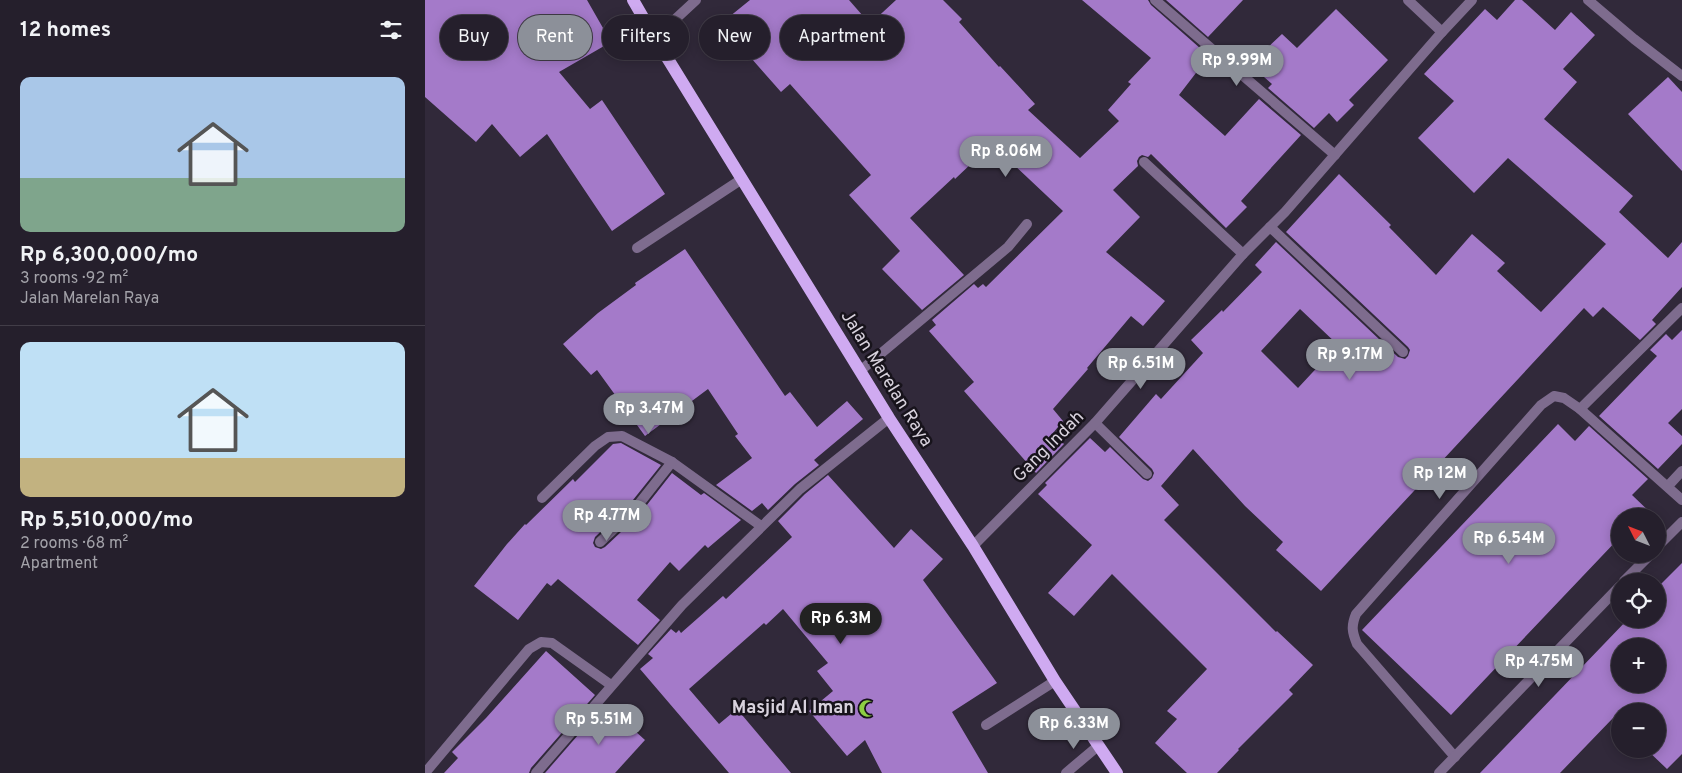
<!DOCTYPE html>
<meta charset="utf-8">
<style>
body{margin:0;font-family:Overpass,sans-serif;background:#312c38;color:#f1f3f6;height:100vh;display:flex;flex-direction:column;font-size:19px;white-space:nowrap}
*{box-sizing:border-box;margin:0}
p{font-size:16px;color:#a3a2a9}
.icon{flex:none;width:28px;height:28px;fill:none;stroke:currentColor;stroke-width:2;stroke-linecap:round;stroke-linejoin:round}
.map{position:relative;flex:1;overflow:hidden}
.drawer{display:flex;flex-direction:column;background:#251f2c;width:425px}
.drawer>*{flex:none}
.guide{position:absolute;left:15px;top:15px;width:475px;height:45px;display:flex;gap:10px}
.needle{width:32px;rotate:312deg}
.buttons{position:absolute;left:1186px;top:508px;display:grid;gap:10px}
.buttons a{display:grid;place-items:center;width:55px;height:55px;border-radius:50%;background:#251f2c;box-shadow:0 2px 12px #0003,0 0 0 1px #423d48;font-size:25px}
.price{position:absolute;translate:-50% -42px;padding:0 11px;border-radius:18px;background:#8c9099;color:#fff;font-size:16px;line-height:32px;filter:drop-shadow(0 1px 2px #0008)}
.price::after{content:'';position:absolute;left:50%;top:30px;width:15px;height:11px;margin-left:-8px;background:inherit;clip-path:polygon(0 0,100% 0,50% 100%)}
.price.active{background:#222;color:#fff}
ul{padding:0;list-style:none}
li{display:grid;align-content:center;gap:10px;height:265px;padding:0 20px}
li+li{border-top:1px solid #423d48}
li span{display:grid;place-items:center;height:155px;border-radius:10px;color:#555}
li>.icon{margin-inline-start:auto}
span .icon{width:90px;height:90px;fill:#fffc;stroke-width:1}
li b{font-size:21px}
h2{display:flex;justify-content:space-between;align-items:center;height:60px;padding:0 20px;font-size:21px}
.tag{padding:0 18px;border-radius:22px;background:#251f2c;box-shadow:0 2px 12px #0003,0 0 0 1px #423d48;font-size:18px;line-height:45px}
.tag.active{background:#8c9099;color:#fff}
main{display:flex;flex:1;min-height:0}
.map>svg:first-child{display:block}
.building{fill:#a47ac9;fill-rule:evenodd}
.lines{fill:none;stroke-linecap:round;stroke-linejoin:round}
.service{stroke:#7e6c8e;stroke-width:10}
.minor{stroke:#7e6c8e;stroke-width:10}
.primary{stroke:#cfaaf1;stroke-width:12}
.labels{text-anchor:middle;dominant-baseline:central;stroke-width:5;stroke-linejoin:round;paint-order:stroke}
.street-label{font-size:18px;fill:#d8d2dd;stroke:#17131b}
.poi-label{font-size:18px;font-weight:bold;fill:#d8d2dd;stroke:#17131b;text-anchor:end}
</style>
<main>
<section class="drawer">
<h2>12 homes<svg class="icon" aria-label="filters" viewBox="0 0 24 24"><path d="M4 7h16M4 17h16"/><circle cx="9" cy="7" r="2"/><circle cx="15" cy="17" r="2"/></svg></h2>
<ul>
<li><span style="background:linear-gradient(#a9c7e8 65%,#7fa58c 0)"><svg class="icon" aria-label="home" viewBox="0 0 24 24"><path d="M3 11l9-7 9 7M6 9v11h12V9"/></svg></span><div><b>Rp 6,300,000/mo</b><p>3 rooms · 92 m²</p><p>Jalan Marelan Raya</p></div></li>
<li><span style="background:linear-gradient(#bfe0f5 75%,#c2b280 0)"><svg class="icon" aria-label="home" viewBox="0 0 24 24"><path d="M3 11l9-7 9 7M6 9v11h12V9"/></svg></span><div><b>Rp 5,510,000/mo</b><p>2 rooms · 68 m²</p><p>Apartment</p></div></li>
</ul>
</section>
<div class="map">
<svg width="1257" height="773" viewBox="0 0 1257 773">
<rect width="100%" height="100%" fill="#31293a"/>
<g class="building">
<polygon points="0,0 162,0 186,42 134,72 165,109 177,100 240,194 187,231 122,134 95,157 67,124 51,142 0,97"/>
<polygon points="325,0 424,0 445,24 471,0 518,0 537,19 534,22 574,67 575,66 610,104 603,110 655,158 694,121 683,110 706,84 703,82 726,58 657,0 723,0 726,5 784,56 754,95 800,136 834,99 876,135 816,201 822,207 801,228 726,154 723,157 717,155 714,157 712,161 713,166 688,190 715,217 681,252 740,301 718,326 706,316 662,368 663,369 628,409 638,421 628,433 639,444 611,473 539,391 549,382 504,331 511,325 507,320 549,284 553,288 558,284 561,287 638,211 567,144 530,179 529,177 485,218 539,275 497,310 457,269 475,251 424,195 446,175 365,84 356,92 319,50 306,58 286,29 304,17"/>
<polygon points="741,0 818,0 783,37"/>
<path d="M1090 0H1097L1130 30 1146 12 1170 35 1138 69 1152 82 1119 119 1208 196 1194 212 1243 258 1257 242V287L1227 320 1231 324 1215 340 1178 307 1168 317 1159 308 896 591 851 550 858 542 820 506 768 449 736 486 754 505 739 520 851 632 852 631 888 665 864 690 868 694 813 749 814 750 792 773H762L730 743 752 719 742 711 782 669 687 574 649 616 623 593 667 545 613 494 622 485 620 483 665 438 680 452 685 447 718 479 723 481 727 478 729 473 727 469 694 437 731 394 736 399 778 353 766 340 797 310 798 312 837 272 830 265 851 242 973 357 980 359 983 356 985 350 983 347 861 232 914 174 966 225 964 227 1011 275 1047 234 1080 263 1072 271 1116 312 1181 244 1083 158 1049 193 993 138 1029 101 999 74 1060 9 1072 20ZM875 309 913 345 873 388 836 351Z"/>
<polygon points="911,9 963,60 924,100 929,105 912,122 904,113 889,128 843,88 847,84 839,77 853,63 840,50 857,34 872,48"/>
<polygon points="1243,77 1257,92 1257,171 1203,114"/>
<polygon points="260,249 360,396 365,392 392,427 422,401 438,419 389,460 394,465 370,484 343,510 337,503 327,511 291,485 327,458 310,436 313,434 283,389 220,436 172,370 166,375 138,344 173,313 211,285 210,283"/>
<polygon points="1257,330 1257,409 1243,423 1257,436 1257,444 1233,469 1174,416 1232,356 1225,350 1241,334 1247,340"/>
<polygon points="1133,424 1150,441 1164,426 1223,479 1207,495 1229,516 1195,516 1195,537 1026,715 937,630"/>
<polygon points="196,443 236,465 204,505 170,537 168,543 170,547 176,549 180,547 214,515 247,473 276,495 279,493 316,520 283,548 280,545 254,571 245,562 212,600 235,620 213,645 133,579 126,586 122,583 93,620 49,586 82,544 100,524 101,525 148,479 150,482 188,444"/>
<polygon points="403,475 469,548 486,529 518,559 498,580 572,683 527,712 563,773 457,773 440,740 422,756 384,711 408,691 392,671 403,663 358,609 341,625 339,623 264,689 294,724 312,709 366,773 304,773 215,669 228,658 223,654 246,629 251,633 254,630 256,633 298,596 301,599 367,537 353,521 380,494"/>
<path d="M1257 563V754L1242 769 1221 749H1232V711H1195V723L1189 717 1135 773H1055L1203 619H1232V588ZM1195 646H1232V684H1195Z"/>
<polygon points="121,651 170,695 106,768 104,773 19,773 33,758 27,752 61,718"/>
<polygon points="180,704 220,740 190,773 120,773"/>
</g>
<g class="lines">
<g class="service">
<polyline points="230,38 271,0"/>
<polyline points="212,248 317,179"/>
<polyline points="670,423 722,474"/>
<polyline points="561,725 630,681"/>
</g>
<g class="minor">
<polyline points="730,0 910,155"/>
<polyline points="983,0 1017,32"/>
<polyline points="1163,0 1209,39 1257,76"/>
<polyline points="719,162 818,254"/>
<polyline points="845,227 978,352"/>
<polyline points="435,371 583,247 602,224"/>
<polyline points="1155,409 1257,308"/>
<polyline points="1243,486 1257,471"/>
<polyline points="117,498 170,446 183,437 197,436 247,462 336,526"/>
<polyline points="175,542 209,510 247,462"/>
<polyline points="548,546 670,423 818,254 860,212 1017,32 1047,0"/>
<polyline points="1232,547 1257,522"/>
<polyline points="1199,581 1226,554"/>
<path d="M1030 757 932 644C927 632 926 626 931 614L1116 405 1129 396 1139 398 1155 409 1257 500"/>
<polyline points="0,773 104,649 116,642 127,643 186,685"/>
<polyline points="111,773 257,605 375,489 464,418"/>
<polyline points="641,773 673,746"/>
<polyline points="1014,773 1195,586"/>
</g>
<polyline class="primary" points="208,0 230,38 464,418 548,546 630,681 692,773"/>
</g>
<defs>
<symbol id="mosque-bare" viewBox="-9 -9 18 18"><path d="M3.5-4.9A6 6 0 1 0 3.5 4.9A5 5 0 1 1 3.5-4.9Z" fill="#8dce43" stroke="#17131b" stroke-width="2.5" paint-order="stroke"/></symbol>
</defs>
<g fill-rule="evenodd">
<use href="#mosque-bare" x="430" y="696" width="25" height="25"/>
</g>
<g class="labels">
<g class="street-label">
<text transform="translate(461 379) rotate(58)">Jalan Marelan Raya</text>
<text transform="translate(624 447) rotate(-45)">Gang Indah</text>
</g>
<g class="poi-label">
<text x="429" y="708">Masjid Al Iman</text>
</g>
</g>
</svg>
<div class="buttons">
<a><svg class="needle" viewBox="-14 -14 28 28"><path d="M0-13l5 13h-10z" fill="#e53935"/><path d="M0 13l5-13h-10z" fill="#a3a2a9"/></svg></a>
<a><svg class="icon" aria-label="locate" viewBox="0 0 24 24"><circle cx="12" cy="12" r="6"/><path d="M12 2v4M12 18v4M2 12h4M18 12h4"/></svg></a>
<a>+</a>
<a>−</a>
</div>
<b class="price" style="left:812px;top:87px">Rp 9.99M</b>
<b class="price" style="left:581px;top:178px">Rp 8.06M</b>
<b class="price" style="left:925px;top:381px">Rp 9.17M</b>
<b class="price" style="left:716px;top:390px">Rp 6.51M</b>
<b class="price" style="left:224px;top:435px">Rp 3.47M</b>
<b class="price" style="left:1015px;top:500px">Rp 12M</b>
<b class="price" style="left:182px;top:542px">Rp 4.77M</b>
<b class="price" style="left:1084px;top:565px">Rp 6.54M</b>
<b class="price active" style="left:416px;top:645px">Rp 6.3M</b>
<b class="price" style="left:1114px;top:688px">Rp 4.75M</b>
<b class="price" style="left:174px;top:746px">Rp 5.51M</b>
<b class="price" style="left:649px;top:750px">Rp 6.33M</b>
<div class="guide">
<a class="tag">Buy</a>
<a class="tag active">Rent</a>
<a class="tag">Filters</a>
<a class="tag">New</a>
<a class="tag">Apartment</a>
</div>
</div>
</main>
